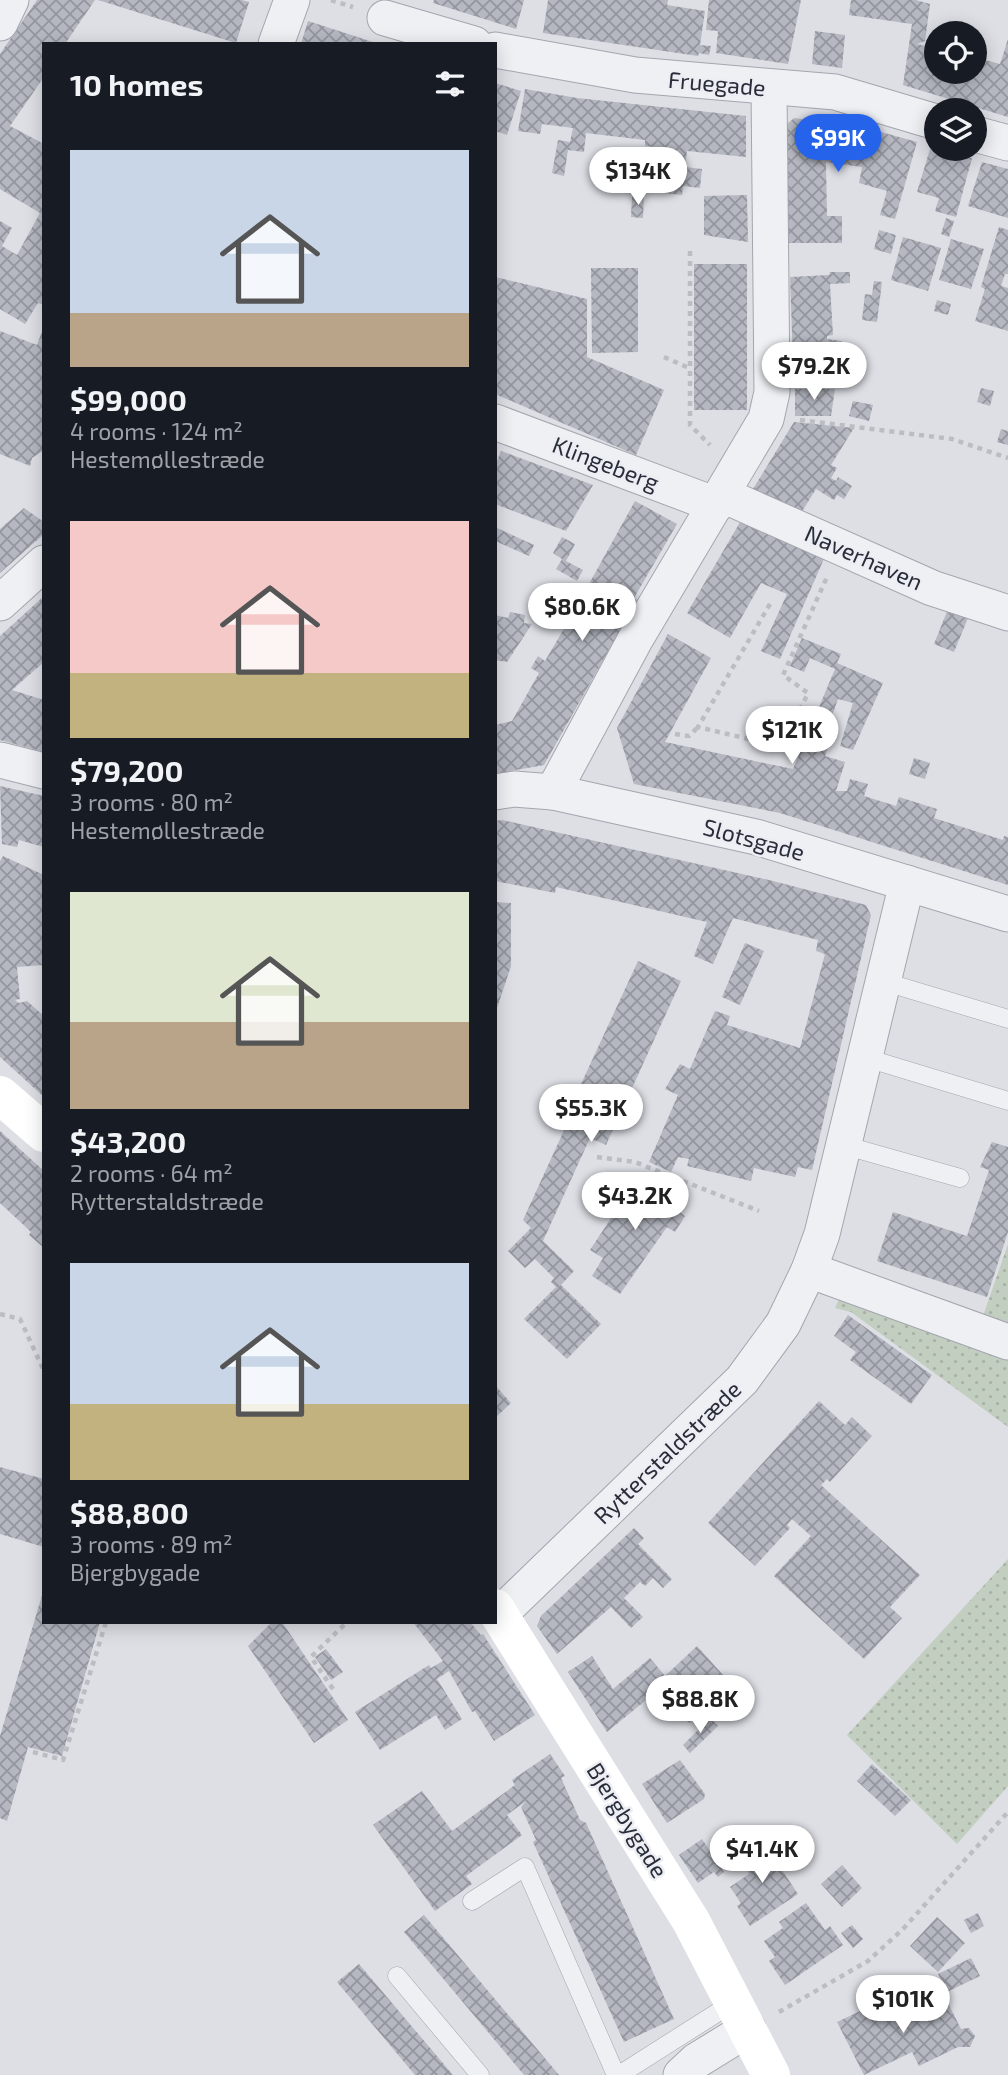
<!DOCTYPE html>
<meta charset="utf-8">
<style>
body{margin:0;font-family:"Exo 2",sans-serif;background:#242831;color:#f1f3f6;height:100vh;display:flex;flex-direction:column;font-size:26px;white-space:nowrap}
*{box-sizing:border-box;margin:0}
p{font-size:23px;color:#9ea1a6}
.icon{flex:none;width:38px;height:38px;fill:none;stroke:currentColor;stroke-width:2;stroke-linecap:round;stroke-linejoin:round}
.map{position:relative;flex:1;overflow:hidden}
.sheet{position:absolute;left:42px;top:42px;width:455px;height:1582px;display:flex;flex-direction:column;background:#171b24;border-radius:0px;box-shadow:0 4px 18px #0003}
.sheet>*{flex:none}
.controls{position:absolute;left:924px;top:21px;display:grid;gap:14px}
.controls a{display:grid;place-items:center;width:63px;height:63px;border-radius:50%;background:#171b24;box-shadow:0 4px 18px #0003;font-size:35px}
.price{position:absolute;translate:-50% -60px;padding:0 16px;border-radius:24px;background:#fff;color:#222;font-size:23px;line-height:46px;filter:drop-shadow(0 2px 4px #0008)}
.price::after{content:'';position:absolute;left:50%;top:42px;width:21px;height:16px;margin-left:-10px;background:inherit;clip-path:polygon(0 0,100% 0,50% 100%)}
.price.selected{background:#2563eb;color:#fff}
ul{padding:0;list-style:none}
li{display:grid;align-content:center;gap:14px;height:371px;padding:0 28px}
li span{display:grid;place-items:center;height:217px;border-radius:0px;color:#555}
li>.icon{margin-inline-start:auto}
span .icon{width:126px;height:126px;fill:#fffc;stroke-width:1}
li b{font-size:30px}
h2{display:flex;justify-content:space-between;align-items:center;height:84px;padding:0 28px;font-size:30px}
.map>svg:first-child{display:block}
.grass{fill:url(#grass-dots)}
.building{fill:url(#building-cross-hatch)}
.lines{fill:none;stroke-linecap:round;stroke-linejoin:round}
.lane-casing{stroke:#a3a6ae;stroke-width:19}
.street-casing{stroke:#a3a6ae;stroke-width:37}
.path{stroke:#bbbdc3;stroke-width:4.5;stroke-dasharray:5 5;stroke-linecap:butt}
.lane{stroke:#eff0f4;stroke-width:18}
.street{stroke:#eff0f4;stroke-width:35}
.secondary{stroke:#fff;stroke-width:38}
.labels{text-anchor:middle;dominant-baseline:central;stroke-width:5;stroke-linejoin:round;paint-order:stroke}
.street-label{font-size:23px;fill:#282d39;stroke:#eceef3}
</style>
<div class="map">
<svg width="1008" height="2075" viewBox="0 0 1008 2075">
<defs>
<pattern id="grass-dots" width="8" height="8" patternUnits="userSpaceOnUse" patternTransform="scale(1.75)"><rect width="8" height="8" fill="#c2cebf"/><path d="M2 2h.1M6 6h.1" fill="none" stroke="#a7b1a5" stroke-width="1.8" stroke-linecap="round"/></pattern>
<pattern id="building-cross-hatch" width="8" height="8" patternUnits="userSpaceOnUse" patternTransform="scale(1.75)"><rect width="8" height="8" fill="#b5b8c1"/><path d="M0 0l8 8M0 8l8-8" fill="none" stroke="#93969e"/></pattern>
</defs>
<rect width="100%" height="100%" fill="#dddfe5"/>
<g class="grass">
<polygon points="1008,1244 1008,1427 851,1312 835,1308 851,1273 983,1316"/>
<polygon points="1008,1559 1008,1786 957,1844 847,1735"/>
</g>
<g class="building">
<polygon points="37,0 95,0 65,44 44,44 44,77 10,126 44,144 44,305 38,303 25,324 0,309 0,221 12,228 2,246 17,255 40,213 0,189 0,54"/>
<polygon points="98,0 242,0 249,2 236,43"/>
<polygon points="434,0 524,0 516,29 433,3"/>
<polygon points="548,0 668,0 667,5 705,11 700,45 711,46 709,55 699,53 698,56 543,33"/>
<polygon points="709,0 801,0 788,64 716,53 718,31 706,30"/>
<polygon points="851,0 916,0 930,4 925,41 917,44 936,49 936,72 975,72 975,36 984,38 978,58 1000,64 1008,39 1008,117 903,85 912,24 849,15"/>
<polygon points="308,21 376,43 376,44 301,44"/>
<polygon points="815,31 845,35 842,68 812,64"/>
<polygon points="495,83 521,91 507,135 495,131"/>
<polygon points="525,89 577,98 746,116 746,157 687,151 685,167 702,169 700,188 683,186 682,195 663,193 666,163 673,149 645,146 645,140 586,133 584,152 568,150 564,176 552,173 558,140 570,142 573,128 542,124 540,134 518,131"/>
<polygon points="794,118 855,126 855,130 866,131 867,128 917,142 895,219 880,215 887,191 859,183 862,167 826,162 827,216 842,216 842,243 787,243 786,125"/>
<polygon points="930,149 972,158 956,217 935,211 939,198 917,192"/>
<polygon points="982,162 1008,169 1008,218 968,206"/>
<polygon points="747,195 748,242 704,235 704,196"/>
<polygon points="632,196 644,197 643,218 631,217"/>
<polygon points="946,218 954,221 949,237 941,234"/>
<polygon points="999,227 1008,230 1008,274 1005,274 1001,286 1008,288 1008,331 975,321 985,289 981,287"/>
<polygon points="879,230 896,235 891,254 874,249"/>
<polygon points="903,237 941,248 928,291 891,280"/>
<polygon points="951,239 984,249 971,289 939,280"/>
<rect x="694" y="264" width="53" height="146"/>
<polygon points="591,268 638,268 638,352 592,353"/>
<polygon points="830,272 850,272 850,283 830,284 833,335 827,336 827,339 842,341 839,387 824,385 825,362 793,363 790,277 829,275"/>
<polygon points="495,277 587,299 587,357 664,390 636,455 495,394"/>
<polygon points="874,281 882,282 877,322 862,320 865,294 872,295"/>
<polygon points="937,300 951,304 948,315 934,311"/>
<polygon points="44,326 44,450 32,458 30,466 0,454 0,331 37,345"/>
<polygon points="981,388 994,391 990,406 977,402"/>
<polygon points="795,389 835,389 831,416 795,416"/>
<polygon points="853,401 873,405 869,421 849,416"/>
<polygon points="794,422 854,428 831,465 837,468 831,478 836,481 838,477 852,486 844,499 837,495 834,500 816,489 798,518 753,489"/>
<polygon points="1001,429 1008,431 1008,445 997,442"/>
<polygon points="501,451 593,485 566,531 495,504 495,466"/>
<polygon points="635,501 677,524 634,598 637,600 544,765 495,774 495,725 512,721 539,673 531,668 538,656 545,661 572,615 562,609 570,597 579,602"/>
<polygon points="24,508 44,522 44,534 0,573 0,529"/>
<polygon points="746,512 827,552 780,659 761,651 787,594 761,583 730,638 687,613"/>
<polygon points="495,527 534,545 529,556 495,541"/>
<polygon points="562,537 575,544 566,561 583,570 577,581 556,569 562,559 553,553"/>
<polygon points="44,596 44,662 12,690 44,700 44,752 0,740 0,636"/>
<polygon points="948,609 968,618 954,652 934,644"/>
<polygon points="510,612 525,615 524,623 532,624 507,662 495,660 495,615 508,618"/>
<polygon points="668,634 711,658 665,742 793,769 835,669 810,658 804,672 790,666 802,638 841,654 837,663 883,683 853,750 840,746 853,703 838,699 830,721 836,722 825,756 845,762 836,791 847,791 850,779 868,784 864,796 896,806 899,797 937,809 934,818 1003,840 1004,836 1008,837 1008,885 780,813 634,784 617,728"/>
<polygon points="914,758 930,763 925,779 909,774"/>
<polygon points="0,786 44,796 44,847 19,840 17,847 2,844"/>
<polygon points="502,820 769,880 866,905 871,915 812,1170 798,1167 795,1177 754,1168 751,1181 687,1166 689,1159 678,1157 671,1172 649,1162 678,1095 665,1089 680,1064 690,1069 715,1011 730,1016 727,1025 800,1048 825,954 816,951 818,940 733,918 713,964 694,956 707,922 556,887 555,893 495,881 495,821"/>
<polygon points="3,856 44,875 44,965 17,967 20,999 15,1000 19,1003 27,1001 44,1016 44,1097 0,1057 0,861"/>
<polygon points="495,902 511,903 511,966 496,1011"/>
<polygon points="745,943 764,951 740,1005 722,997"/>
<polygon points="638,961 681,981 606,1145 590,1138 543,1241 574,1271 561,1285 601,1324 567,1359 524,1319 556,1287 551,1282 554,1278 535,1259 525,1268 508,1251 531,1228 523,1220 566,1126 562,1125"/>
<polygon points="0,1131 44,1171 44,1248 29,1235 31,1232 0,1203"/>
<polygon points="992,1142 1008,1147 1008,1232 987,1297 877,1261 893,1212 967,1236 989,1170 980,1167"/>
<polygon points="639,1176 654,1185 657,1181 666,1187 663,1191 682,1204 678,1211 685,1216 675,1232 667,1227 620,1294 592,1276 603,1258 590,1250"/>
<polygon points="848,1315 932,1375 911,1404 850,1360 856,1352 834,1336"/>
<polygon points="495,1385 511,1403 495,1418"/>
<polygon points="819,1401 845,1425 852,1417 872,1436 830,1482 827,1479 821,1485 920,1575 890,1607 902,1618 864,1659 774,1576 811,1536 792,1519 787,1525 790,1528 755,1566 708,1523"/>
<polygon points="0,1467 44,1479 44,1547 0,1534"/>
<polygon points="634,1528 644,1538 638,1544 672,1579 663,1588 653,1578 645,1586 640,1582 624,1598 643,1617 631,1628 611,1607 557,1654 537,1626 541,1616"/>
<polygon points="43,1592 44,1622 100,1622 62,1756 28,1747 7,1821 0,1818 0,1736"/>
<polygon points="272,1622 282,1622 348,1720 314,1743 248,1646"/>
<polygon points="413,1622 470,1622 481,1635 483,1634 535,1715 494,1741 475,1711 472,1712 449,1671 437,1679 462,1719 445,1730 436,1715 380,1750 355,1712 429,1665 431,1668 443,1661"/>
<polygon points="697,1646 733,1686 689,1723 673,1705 681,1698 667,1683 607,1732 568,1672 592,1656 613,1689 650,1658 665,1676"/>
<polygon points="326,1649 343,1672 331,1680 315,1657"/>
<polygon points="710,1718 718,1726 690,1753 683,1745"/>
<polygon points="550,1754 565,1776 561,1778 580,1820 586,1823 674,2019 624,2042 533,1842 536,1840 521,1807 526,1801 507,1815 522,1835 466,1876 472,1884 435,1911 373,1825 422,1791 452,1831 515,1785 512,1780"/>
<polygon points="680,1760 705,1794 704,1799 667,1823 642,1784"/>
<polygon points="872,1764 911,1800 895,1816 857,1781"/>
<polygon points="702,1839 724,1872 718,1877 714,1872 698,1883 679,1855"/>
<polygon points="758,1841 766,1854 770,1852 798,1894 750,1926 737,1906 741,1903 730,1887 749,1874 740,1854"/>
<polygon points="842,1865 862,1888 842,1907 821,1884"/>
<polygon points="806,1903 825,1930 830,1926 843,1945 785,1985 769,1961 775,1957 764,1941 783,1928 779,1922"/>
<polygon points="978,1913 984,1926 971,1933 964,1920"/>
<polygon points="424,1915 559,2075 524,2075 404,1932"/>
<polygon points="937,1917 965,1943 938,1972 910,1946"/>
<polygon points="852,1925 863,1939 853,1948 841,1933"/>
<polygon points="971,1958 980,1976 947,1992 938,1974"/>
<polygon points="359,1964 453,2075 415,2075 337,1982"/>
<polygon points="946,1999 961,2029 969,2028 975,2036 970,2047 958,2047 919,2066 912,2052 864,2075 837,2022 875,2004 877,2008 883,2006 888,2017 914,2005 918,2013"/>
</g>
<g class="lines">
<defs>
<g id="lane">
<polyline points="882,981 1008,1019"/>
<polyline points="863,1057 1008,1101"/>
<polyline points="843,1145 960,1178"/>
<polyline points="472,1901 525,1867 616,2075"/>
<polyline points="397,1976 480,2075"/>
<polyline points="619,2075 734,2002"/>
</g>
<g id="street">
<polyline points="385,18 474,44"/>
<polyline points="0,23 11,0"/>
<polyline points="276,44 292,0"/>
<polyline points="495,50 635,75 835,92 936,122"/>
<polyline points="975,134 1008,143"/>
<polyline points="495,422 716,505"/>
<polyline points="723,495 932,588 1008,613"/>
<polyline points="0,603 44,563"/>
<polyline points="0,760 44,771"/>
<polyline points="495,792 514,789 553,792 756,837 1008,914"/>
<polyline points="553,792 636,638 766,419 772,392 769,88"/>
<polyline points="809,1270 1008,1342"/>
<polyline points="500,1614 742,1380 783,1324 809,1270 822,1234 907,883"/>
<polyline points="681,2075 696,2061 748,2029"/>
</g>
</defs>
<use href="#lane" class="lane-casing"/>
<use href="#street" class="street-casing"/>
<g class="path">
<polyline points="331,0 353,7"/>
<polyline points="690,251 690,425 710,445"/>
<polyline points="664,357 689,368"/>
<polyline points="800,420 952,439 1008,458"/>
<polyline points="770,604 698,727 782,747 808,693 783,675 827,577"/>
<polyline points="675,734 689,736 698,727"/>
<polyline points="597,1157 635,1162 759,1211"/>
<polyline points="0,1314 20,1319 44,1371"/>
<polyline points="333,1689 311,1657 347,1622"/>
<polyline points="33,1752 63,1760 106,1622"/>
<polyline points="779,2012 868,1961 903,1929 1008,1812"/>
</g>
<use href="#lane" class="lane"/>
<use href="#street" class="street"/>
<g class="secondary">
<polyline points="0,1095 44,1133"/>
<polyline points="495,1608 691,1921 771,2075"/>
</g>
</g>
<g class="labels">
<g class="street-label">
<text transform="translate(717 83) rotate(5)">Fruegade</text>
<text transform="translate(606 463) rotate(21)">Klingeberg</text>
<text transform="translate(864 557) rotate(24)">Naverhaven</text>
<text transform="translate(754 839) rotate(15)">Slotsgade</text>
<text transform="translate(667 1452) rotate(-44)">Rytterstaldstræde</text>
<text transform="translate(628 1820) rotate(58)">Bjergbygade</text>
</g>
</g>
</svg>
<div class="controls">
<a><svg class="icon" aria-label="locate" viewBox="0 0 24 24"><circle cx="12" cy="12" r="6"/><path d="M12 2v4M12 18v4M2 12h4M18 12h4"/></svg></a>
<a><svg class="icon" aria-label="layers" viewBox="0 0 24 24"><path d="M12 4l9 5-9 5-9-5zM3 14l9 5 9-5"/></svg></a>
</div>
<b class="price selected" style="left:838px;top:174px">$99K</b>
<b class="price" style="left:638px;top:207px">$134K</b>
<b class="price" style="left:814px;top:402px">$79.2K</b>
<b class="price" style="left:582px;top:643px">$80.6K</b>
<b class="price" style="left:792px;top:766px">$121K</b>
<b class="price" style="left:591px;top:1144px">$55.3K</b>
<b class="price" style="left:635px;top:1232px">$43.2K</b>
<b class="price" style="left:700px;top:1735px">$88.8K</b>
<b class="price" style="left:762px;top:1885px">$41.4K</b>
<b class="price" style="left:903px;top:2035px">$101K</b>
<section class="sheet">
<h2>10 homes<svg class="icon" aria-label="filters" viewBox="0 0 24 24"><path d="M4 7h16M4 17h16"/><circle cx="9" cy="7" r="2"/><circle cx="15" cy="17" r="2"/></svg></h2>
<ul>
<li><span style="background:linear-gradient(#c9d6e8 75%,#b9a48a 0)"><svg class="icon" aria-label="home" viewBox="0 0 24 24"><path d="M3 11l9-7 9 7M6 9v11h12V9"/></svg></span><div><b>$99,000</b><p>4 rooms · 124 m²</p><p>Hestemøllestræde</p></div></li>
<li><span style="background:linear-gradient(#f6c9c9 70%,#c2b280 0)"><svg class="icon" aria-label="home" viewBox="0 0 24 24"><path d="M3 11l9-7 9 7M6 9v11h12V9"/></svg></span><div><b>$79,200</b><p>3 rooms · 80 m²</p><p>Hestemøllestræde</p></div></li>
<li><span style="background:linear-gradient(#dfe7d0 60%,#b9a48a 0)"><svg class="icon" aria-label="home" viewBox="0 0 24 24"><path d="M3 11l9-7 9 7M6 9v11h12V9"/></svg></span><div><b>$43,200</b><p>2 rooms · 64 m²</p><p>Rytterstaldstræde</p></div></li>
<li><span style="background:linear-gradient(#c9d6e8 65%,#c2b280 0)"><svg class="icon" aria-label="home" viewBox="0 0 24 24"><path d="M3 11l9-7 9 7M6 9v11h12V9"/></svg></span><div><b>$88,800</b><p>3 rooms · 89 m²</p><p>Bjergbygade</p></div></li>
</ul>
</section>
</div>
